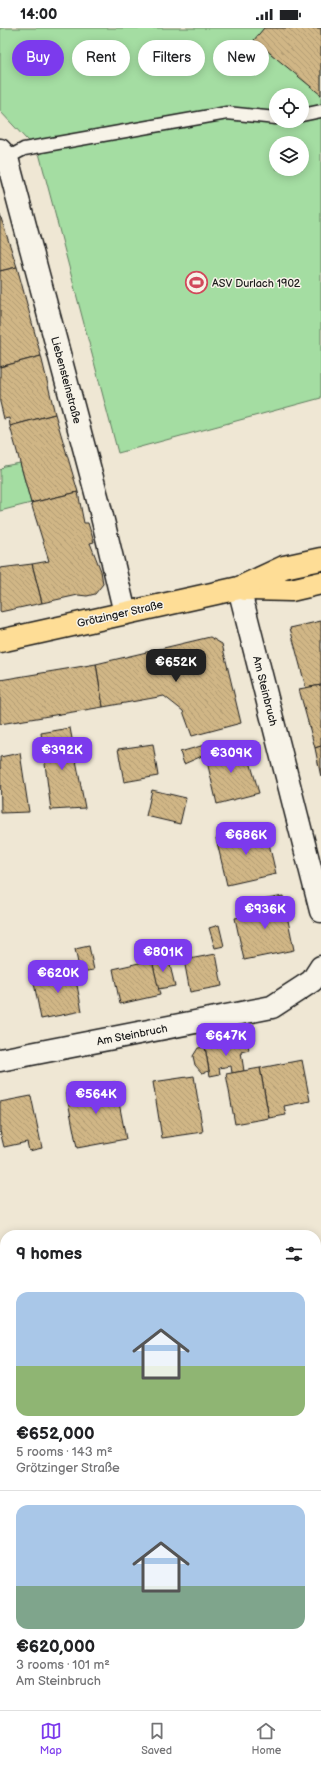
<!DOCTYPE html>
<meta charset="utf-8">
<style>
body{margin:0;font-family:"Balsamiq Sans",sans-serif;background:#f2f2f2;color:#202124;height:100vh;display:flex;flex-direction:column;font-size:15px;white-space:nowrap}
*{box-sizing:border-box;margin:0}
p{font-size:13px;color:#757577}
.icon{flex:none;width:22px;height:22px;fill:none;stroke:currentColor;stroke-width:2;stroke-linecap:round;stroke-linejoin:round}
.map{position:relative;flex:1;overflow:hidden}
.sheet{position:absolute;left:0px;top:1202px;width:321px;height:480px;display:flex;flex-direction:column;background:#fff;border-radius:16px 16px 0 0;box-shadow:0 2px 10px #0003}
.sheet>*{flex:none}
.top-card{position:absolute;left:12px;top:12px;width:297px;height:36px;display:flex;gap:8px}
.tools{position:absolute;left:269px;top:60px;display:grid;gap:8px}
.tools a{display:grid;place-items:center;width:40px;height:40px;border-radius:50%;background:#fff;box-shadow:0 2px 10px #0003;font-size:20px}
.price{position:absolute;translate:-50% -34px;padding:0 9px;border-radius:8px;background:#7c3aed;color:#fff;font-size:13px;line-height:26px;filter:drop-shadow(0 1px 2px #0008)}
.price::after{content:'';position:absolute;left:50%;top:24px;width:12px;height:9px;margin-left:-6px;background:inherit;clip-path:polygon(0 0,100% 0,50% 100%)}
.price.selected{background:#222;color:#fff}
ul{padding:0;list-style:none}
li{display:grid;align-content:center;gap:8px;height:212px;padding:0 16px}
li+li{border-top:1px solid #e0e0e0}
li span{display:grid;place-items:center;height:124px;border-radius:12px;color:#555}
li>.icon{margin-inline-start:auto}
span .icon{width:72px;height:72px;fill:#fffc;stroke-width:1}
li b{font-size:17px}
h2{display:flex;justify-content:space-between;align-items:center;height:48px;padding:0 16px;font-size:17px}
.pill{padding:0 14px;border-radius:18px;background:#fff;box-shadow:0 2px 10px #0003;font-size:14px;line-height:36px}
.pill.selected{background:#7c3aed;color:#fff}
.status{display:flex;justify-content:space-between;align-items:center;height:28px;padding:0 20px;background:#fff;direction:ltr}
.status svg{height:11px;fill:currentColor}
.menu{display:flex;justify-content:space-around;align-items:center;height:56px;border-top:1px solid #e0e0e0;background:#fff;font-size:11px;color:#757577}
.menu a{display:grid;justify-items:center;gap:2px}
.menu .selected{color:#7c3aed}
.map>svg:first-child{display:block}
.green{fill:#a4dda2;stroke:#607c5f;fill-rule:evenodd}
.building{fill:url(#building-back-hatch);stroke:#1c1c1c}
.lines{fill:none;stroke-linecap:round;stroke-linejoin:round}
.lane-casing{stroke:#1c1c1c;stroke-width:15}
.street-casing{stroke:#1c1c1c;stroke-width:25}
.primary-casing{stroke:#1c1c1c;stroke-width:25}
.lane{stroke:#f7f3e8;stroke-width:12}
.street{stroke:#f7f3e8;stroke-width:22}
.primary{stroke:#fedd96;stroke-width:22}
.labels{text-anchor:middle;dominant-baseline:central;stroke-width:3;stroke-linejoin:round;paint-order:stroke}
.poi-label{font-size:11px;fill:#1c1c1c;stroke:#f7f3e8;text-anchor:start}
.street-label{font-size:11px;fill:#1c1c1c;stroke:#f7f3e8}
</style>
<div class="status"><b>14:00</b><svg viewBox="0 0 49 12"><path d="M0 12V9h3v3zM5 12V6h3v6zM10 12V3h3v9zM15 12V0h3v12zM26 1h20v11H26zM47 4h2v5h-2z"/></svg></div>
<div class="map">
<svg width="321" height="1682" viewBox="0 0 321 1682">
<defs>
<pattern id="building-back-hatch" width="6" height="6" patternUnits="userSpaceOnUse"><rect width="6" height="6" fill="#d0b686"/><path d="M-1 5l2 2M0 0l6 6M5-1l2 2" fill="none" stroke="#b29c73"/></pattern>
</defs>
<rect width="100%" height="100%" fill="#efe7d4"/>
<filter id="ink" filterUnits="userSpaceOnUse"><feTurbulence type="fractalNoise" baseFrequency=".025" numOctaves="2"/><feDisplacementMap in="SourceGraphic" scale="8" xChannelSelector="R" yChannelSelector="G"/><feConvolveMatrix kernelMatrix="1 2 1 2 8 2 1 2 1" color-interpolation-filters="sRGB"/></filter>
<g filter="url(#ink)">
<g class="green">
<path d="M0 0H321V370L118 425 39 125 0 83ZM276 67H302V93H276ZM276 115H302V141H276Z"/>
<polygon points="20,435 31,475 0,483 0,442 4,438"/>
</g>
<g class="building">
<polygon points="264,0 321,0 321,67 254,12"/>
<polygon points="0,187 17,239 0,243"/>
<polygon points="17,239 41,328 0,339 0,243"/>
<polygon points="41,328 55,386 10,398 9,390 4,391 0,374 0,339"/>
<polygon points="55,386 78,464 31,475 10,398"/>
<polygon points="78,464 82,485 84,495 88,495 94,514 90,515 101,543 103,556 95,566 87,568 78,567 42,575 32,536 49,533 31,475"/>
<polygon points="32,536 42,575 0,584 0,540"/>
<polygon points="321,593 321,657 306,660 290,600"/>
<polygon points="210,609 222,616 241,695 192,708 183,683 164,668 103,679 96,636"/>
<polygon points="96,636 103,679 0,696 0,652"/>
<polygon points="321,657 321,718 315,720 299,661"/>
<polygon points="70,700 85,780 51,782 41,705"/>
<polygon points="153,716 158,748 124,754 118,721"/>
<polygon points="208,716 211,724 184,736 180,724"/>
<polygon points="245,716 259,765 217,776 205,725"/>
<polygon points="321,718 321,749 315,720"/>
<polygon points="20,725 29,784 1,785 0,729"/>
<polygon points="152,762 186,770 180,796 146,788"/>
<polygon points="265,798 276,846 227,857 216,810"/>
<polygon points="283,868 294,922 244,932 235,890 260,885 257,873"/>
<polygon points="219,897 224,918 215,920 209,900"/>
<polygon points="89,918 94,942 80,944 75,921"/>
<polygon points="216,926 222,958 190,964 184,932"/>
<polygon points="168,929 175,958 158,961 152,932"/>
<polygon points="152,932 160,967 120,976 113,941"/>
<polygon points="74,942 82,983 41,991 33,950"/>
<polygon points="247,1012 249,1022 241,1024 244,1043 232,1045 231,1038 219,1040 220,1046 210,1048 205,1019"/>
<polygon points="205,1019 209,1043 202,1045 195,1037 193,1028 198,1020"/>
<polygon points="302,1032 310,1073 284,1078 286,1087 269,1090 260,1040"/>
<polygon points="260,1040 269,1090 235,1096 226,1046"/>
<polygon points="194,1048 203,1104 162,1110 153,1054"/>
<polygon points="115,1054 126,1111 77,1120 66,1063"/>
<polygon points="31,1068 42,1120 29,1123 27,1114 4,1119 0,1103 0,1074"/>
<polygon points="316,1246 318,1246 321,1288 321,1300 316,1300"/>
<polygon points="318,1358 321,1358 321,1408 320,1408"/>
<polygon points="5,1383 5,1437 0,1438 0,1384"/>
<polygon points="0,1549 5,1579 5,1585 0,1586"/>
<polygon points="136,1677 186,1677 184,1682 146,1682"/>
<polygon points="233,1677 265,1677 266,1682 234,1682"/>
<polygon points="265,1677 292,1677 292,1682 266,1682"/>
</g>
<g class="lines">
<defs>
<g id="lane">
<polyline points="302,87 321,83"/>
<polyline points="7,130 24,121 227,85 276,90"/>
</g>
<g id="street">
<polyline points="0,122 7,130 99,476 125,585"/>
<polyline points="239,560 321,883"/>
<polyline points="0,1032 272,979 312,953 321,939"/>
<polyline points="316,1319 321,1319"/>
<polyline points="0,1347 5,1346"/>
<polyline points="0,1655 5,1657"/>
<polyline points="47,1677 58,1682"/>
</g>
<g id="primary">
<polyline points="245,561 291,562 321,555"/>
<polyline points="0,613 239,560 284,539 321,531"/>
</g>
</defs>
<use href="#lane" class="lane-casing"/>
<use href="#street" class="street-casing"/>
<use href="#primary" class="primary-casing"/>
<use href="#lane" class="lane"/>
<use href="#street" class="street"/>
<use href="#primary" class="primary"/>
</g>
</g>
<defs>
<symbol id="stadium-ring" viewBox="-11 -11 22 22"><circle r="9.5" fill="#f7f3e8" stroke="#d1495b" stroke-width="1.5"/><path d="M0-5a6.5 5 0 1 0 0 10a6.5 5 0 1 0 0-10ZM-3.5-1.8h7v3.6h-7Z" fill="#d1495b"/></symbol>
</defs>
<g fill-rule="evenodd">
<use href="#stadium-ring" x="184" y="242" width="25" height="25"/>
</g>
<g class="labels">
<g class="poi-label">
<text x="212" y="255">ASV Durlach 1902</text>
</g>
<g class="street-label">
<text transform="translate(66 352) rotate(75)">Liebensteinstraße</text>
<text transform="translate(120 586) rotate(-13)">Grötzinger Straße</text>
<text transform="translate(265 663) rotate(76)">Am Steinbruch</text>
<text transform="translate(132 1007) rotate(-11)">Am Steinbruch</text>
</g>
</g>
</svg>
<div class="tools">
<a><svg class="icon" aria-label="locate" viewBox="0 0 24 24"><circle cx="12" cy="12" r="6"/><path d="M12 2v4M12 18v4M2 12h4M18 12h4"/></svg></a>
<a><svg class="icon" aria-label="layers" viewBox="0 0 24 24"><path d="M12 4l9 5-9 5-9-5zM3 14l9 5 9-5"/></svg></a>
</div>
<b class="price selected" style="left:176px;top:655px">€652K</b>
<b class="price" style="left:62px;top:743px">€392K</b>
<b class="price" style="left:231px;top:746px">€309K</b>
<b class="price" style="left:246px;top:828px">€686K</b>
<b class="price" style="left:265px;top:902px">€936K</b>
<b class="price" style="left:163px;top:945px">€801K</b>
<b class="price" style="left:58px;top:966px">€620K</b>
<b class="price" style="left:226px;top:1029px">€647K</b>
<b class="price" style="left:96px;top:1087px">€564K</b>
<div class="top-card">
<a class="pill selected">Buy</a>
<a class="pill">Rent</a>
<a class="pill">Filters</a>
<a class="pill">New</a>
</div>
<section class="sheet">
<h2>9 homes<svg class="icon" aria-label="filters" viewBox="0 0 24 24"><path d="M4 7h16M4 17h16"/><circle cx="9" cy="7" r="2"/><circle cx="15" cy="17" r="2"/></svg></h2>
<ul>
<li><span style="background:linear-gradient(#a9c7e8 60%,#8fb573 0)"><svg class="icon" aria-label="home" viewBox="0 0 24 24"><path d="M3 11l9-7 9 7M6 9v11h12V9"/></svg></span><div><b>€652,000</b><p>5 rooms · 143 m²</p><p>Grötzinger Straße</p></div></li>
<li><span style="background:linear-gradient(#a9c7e8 65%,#7fa58c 0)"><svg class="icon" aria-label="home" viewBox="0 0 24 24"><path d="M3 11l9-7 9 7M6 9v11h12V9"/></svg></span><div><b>€620,000</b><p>3 rooms · 101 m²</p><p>Am Steinbruch</p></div></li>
</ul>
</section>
</div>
<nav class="menu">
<a class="selected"><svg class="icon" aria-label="map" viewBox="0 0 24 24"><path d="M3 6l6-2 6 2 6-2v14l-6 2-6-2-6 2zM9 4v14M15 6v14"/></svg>Map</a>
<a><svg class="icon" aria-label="saved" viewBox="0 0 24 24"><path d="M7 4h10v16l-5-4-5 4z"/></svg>Saved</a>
<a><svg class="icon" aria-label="home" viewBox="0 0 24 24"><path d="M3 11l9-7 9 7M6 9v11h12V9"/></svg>Home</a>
</nav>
